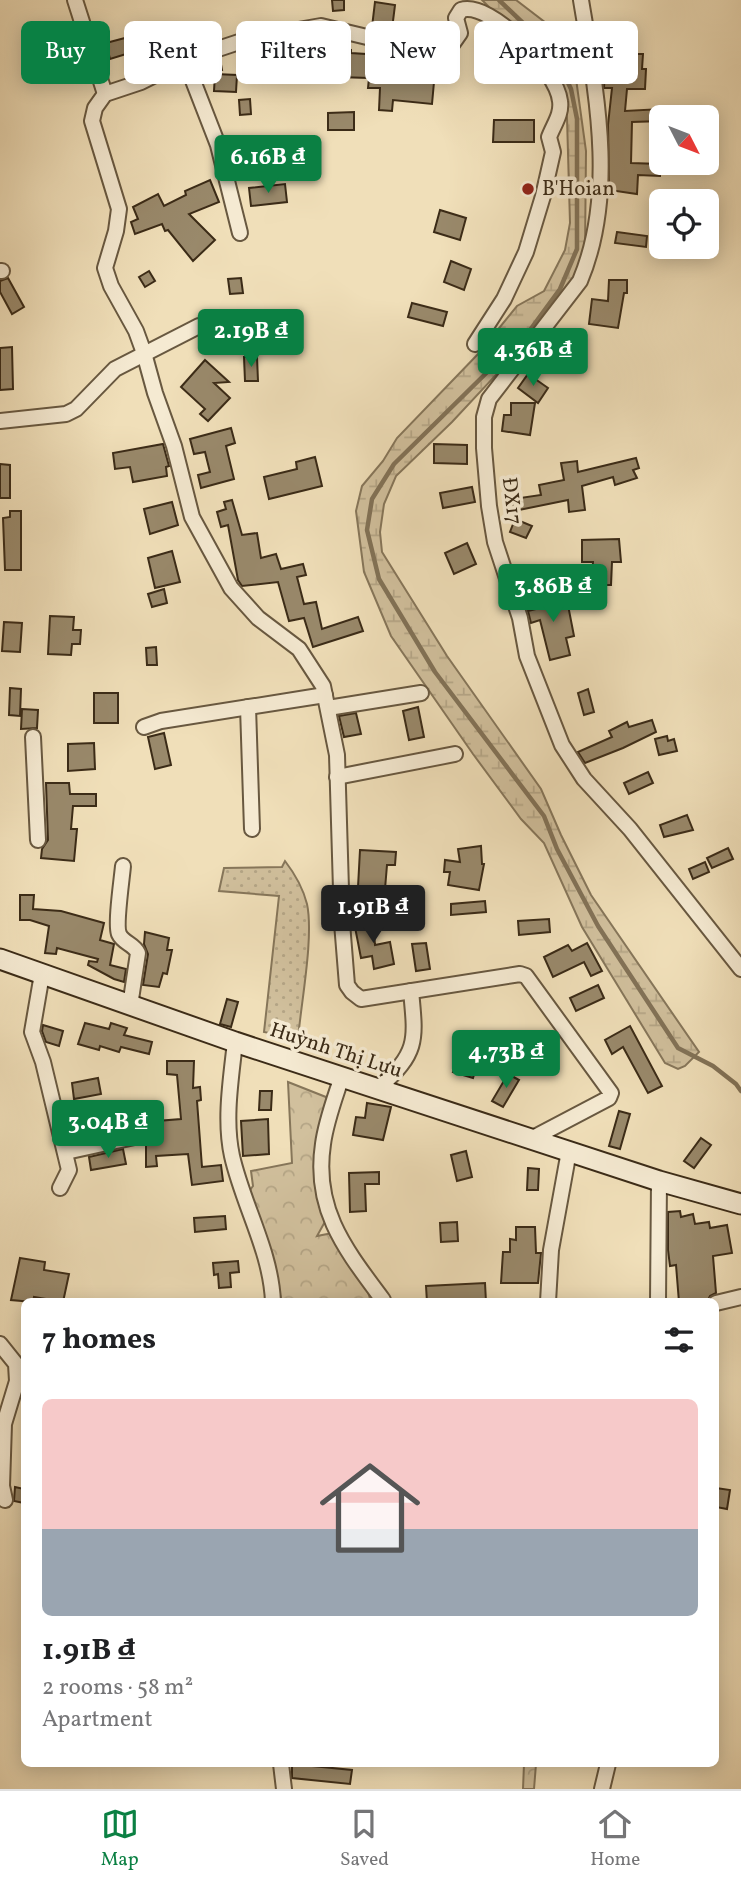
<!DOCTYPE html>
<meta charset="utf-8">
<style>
body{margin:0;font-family:Vollkorn,serif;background:#f6f6f6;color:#202124;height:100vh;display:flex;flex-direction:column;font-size:26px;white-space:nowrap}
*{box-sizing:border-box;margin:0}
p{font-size:23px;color:#757577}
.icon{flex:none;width:38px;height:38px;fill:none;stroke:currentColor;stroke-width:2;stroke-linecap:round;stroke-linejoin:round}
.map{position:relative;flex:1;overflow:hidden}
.sheet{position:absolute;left:21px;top:1298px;width:698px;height:469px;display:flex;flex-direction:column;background:#fff;border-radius:10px;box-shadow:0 4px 18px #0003}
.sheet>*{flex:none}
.top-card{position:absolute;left:21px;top:21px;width:700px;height:63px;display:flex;gap:14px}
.needle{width:46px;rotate:132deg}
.buttons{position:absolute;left:649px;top:105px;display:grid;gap:14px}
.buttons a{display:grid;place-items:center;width:70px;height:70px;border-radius:10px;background:#fff;box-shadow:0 4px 18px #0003;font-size:35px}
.price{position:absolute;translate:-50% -60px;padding:0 16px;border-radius:7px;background:#0b8043;color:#fff;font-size:23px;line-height:46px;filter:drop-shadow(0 2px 4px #0008)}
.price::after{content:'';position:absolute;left:50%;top:42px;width:21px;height:16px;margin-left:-10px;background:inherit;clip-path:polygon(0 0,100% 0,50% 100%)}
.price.current{background:#222;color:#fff}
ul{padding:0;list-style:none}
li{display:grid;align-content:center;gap:14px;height:371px;padding:0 21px}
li+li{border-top:2px solid #e0e0e0}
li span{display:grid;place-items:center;height:217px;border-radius:10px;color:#555}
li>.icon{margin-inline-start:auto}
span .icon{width:126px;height:126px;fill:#fffc;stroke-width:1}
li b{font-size:30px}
h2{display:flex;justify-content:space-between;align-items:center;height:84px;padding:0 21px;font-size:30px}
.tag{padding:0 24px;border-radius:10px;background:#fff;box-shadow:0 4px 18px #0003;font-size:24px;line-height:63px}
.tag.current{background:#0b8043;color:#fff}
.tabs{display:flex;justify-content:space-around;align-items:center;height:98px;border-top:2px solid #e0e0e0;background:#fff;font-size:19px;color:#757577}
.tabs a{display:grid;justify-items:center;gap:4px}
.tabs .current{color:#0b8043}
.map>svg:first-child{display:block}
.grass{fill:url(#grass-dots);stroke:#86765a;stroke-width:2}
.forest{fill:url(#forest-crowns);stroke:#86765a;stroke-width:2}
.wetland{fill:url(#wetland-marsh);stroke:#86765a;stroke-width:2}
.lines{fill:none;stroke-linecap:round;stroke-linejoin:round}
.stream{stroke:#827257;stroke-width:4.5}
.building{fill:#99896b;stroke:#3b2b17;stroke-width:2}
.street-casing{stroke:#685840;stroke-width:18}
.secondary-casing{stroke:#3b2b17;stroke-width:23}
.street{stroke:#f5ead2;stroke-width:14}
.secondary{stroke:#f5ead2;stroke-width:19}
.poi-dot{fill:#8f2418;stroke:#f5ead2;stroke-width:2.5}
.labels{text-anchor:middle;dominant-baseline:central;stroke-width:7;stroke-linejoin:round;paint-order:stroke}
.poi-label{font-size:21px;fill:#3b2b17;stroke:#f5ead2;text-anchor:start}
.street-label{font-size:21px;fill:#3b2b17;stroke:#f5ead2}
</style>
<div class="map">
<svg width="741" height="1789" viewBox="0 0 741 1789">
<defs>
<pattern id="grass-dots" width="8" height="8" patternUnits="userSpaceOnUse" patternTransform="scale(1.75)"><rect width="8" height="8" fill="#d1c09d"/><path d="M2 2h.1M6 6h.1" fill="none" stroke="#b4a586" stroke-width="1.8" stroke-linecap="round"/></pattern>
<pattern id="forest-crowns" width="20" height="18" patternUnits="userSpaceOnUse" patternTransform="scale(1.75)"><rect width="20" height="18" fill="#d1c09d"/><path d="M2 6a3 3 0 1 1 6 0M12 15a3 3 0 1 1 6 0" fill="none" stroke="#b4a586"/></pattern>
<pattern id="wetland-marsh" width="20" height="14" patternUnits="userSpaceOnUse" patternTransform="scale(1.75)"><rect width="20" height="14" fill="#d1c09d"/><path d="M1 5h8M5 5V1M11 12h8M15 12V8" fill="none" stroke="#b4a586"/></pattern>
</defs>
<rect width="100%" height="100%" fill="#f0dfb9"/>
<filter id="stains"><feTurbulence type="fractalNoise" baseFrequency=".00286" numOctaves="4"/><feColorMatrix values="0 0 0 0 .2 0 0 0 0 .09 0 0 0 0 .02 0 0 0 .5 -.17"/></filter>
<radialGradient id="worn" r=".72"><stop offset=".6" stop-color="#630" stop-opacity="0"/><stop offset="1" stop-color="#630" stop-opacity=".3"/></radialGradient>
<path class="grass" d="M285 861C295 874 303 888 307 904 314 937 301 1003 298 1039L264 1032 279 896 219 891 224 868 282 867Z"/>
<g class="forest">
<polygon points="288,1082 336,1101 321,1182 327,1218 317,1236 332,1233 358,1258 371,1302 284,1302 281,1298 260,1224 247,1194 253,1186 251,1171 292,1163"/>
<polygon points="524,1764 536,1764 534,1789 523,1789"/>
</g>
<polygon class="wetland" points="482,0 516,0 546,23 573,57 586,151 585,250 574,282 550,317 452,422 396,476 384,504 380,532 382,552 447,656 541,789 561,835 591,895 699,1052 685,1066 678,1069 665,1063 582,927 544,843 521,819 473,754 391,636 364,572 356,511 362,486 383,461 397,438 479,353 517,306 544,291 565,250 570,223 567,118 560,83 538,49 506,24"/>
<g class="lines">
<polyline class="stream" points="499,0 545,44 561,68 571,89 577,119 577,249 560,289 530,330 394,464 372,499 367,530 379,579 435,672 544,816 557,849 598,926 678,1048 713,1066 736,1084 741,1091"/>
</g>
<g class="building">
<polygon points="332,0 344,0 344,10 333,11"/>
<polygon points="375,2 395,5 392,29 372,27"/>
<polygon points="216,24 218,37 177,44 179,52 169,57 165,42 110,59 106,43 140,34 141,37 175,28 176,31"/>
<polygon points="596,34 632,34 631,54 643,54 642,69 646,69 645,89 627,89 625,111 662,109 662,121 632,122 631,163 660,164 660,176 638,175 637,194 609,190 608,125 612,88 604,88 605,66 601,66"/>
<polygon points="340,49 351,50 351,53 397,56 396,78 434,82 432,104 393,100 392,111 379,110 380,88 368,88 369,78 338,77"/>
<polygon points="220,59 222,70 209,73 206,63"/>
<polygon points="215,74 237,75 236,92 214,91"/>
<polygon points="250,99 251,114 240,115 239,100"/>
<polygon points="354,112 354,130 328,130 328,113"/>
<polygon points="494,120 534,120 534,142 493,142"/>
<polygon points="210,180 219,202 189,214 215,240 193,261 168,230 165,231 162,224 135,234 131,222 138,219 133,207 158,194 164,206 186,195 185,191"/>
<polygon points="285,184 287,202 251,206 249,188"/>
<polygon points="440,210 466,218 460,240 434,232"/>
<polygon points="617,232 647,236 646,247 615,243"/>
<polygon points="451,261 471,269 464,290 444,282"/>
<polygon points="149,271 155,281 145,287 139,277"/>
<polygon points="8,278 24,307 12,314 0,292 0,281"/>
<polygon points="241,278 243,293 230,294 228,279"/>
<polygon points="609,280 627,280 627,293 624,293 618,328 589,324 592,299 608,301"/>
<polygon points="412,303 447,312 443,326 408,317"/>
<polygon points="554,331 580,354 571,365 544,343"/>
<polygon points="12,347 13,389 0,390 0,348"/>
<polygon points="244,357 257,357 258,381 245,381"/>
<polygon points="205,360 229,382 214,383 230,398 208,421 200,414 205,409 181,387"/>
<polygon points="528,374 548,388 538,403 518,388"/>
<polygon points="511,403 535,403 530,435 502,431 504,415 511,415"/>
<polygon points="231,428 235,443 226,446 234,479 201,488 198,475 210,472 205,452 194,454 190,439"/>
<polygon points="163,444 169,466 166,467 167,476 133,482 130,467 115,469 113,453"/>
<polygon points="434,444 467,445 467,464 434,463"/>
<polygon points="315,457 322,486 269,499 264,477 297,469 296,462"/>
<polygon points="636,458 639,468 633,470 637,478 615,485 613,477 582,486 585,510 569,512 568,500 514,511 513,499 541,495 539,485 564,480 561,463 577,461 578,472"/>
<polygon points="0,464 10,465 10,498 0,498"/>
<polygon points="472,487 475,502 443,508 440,493"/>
<polygon points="232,500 242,535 257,533 261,558 276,554 281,569 303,564 306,575 297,577 304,604 316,602 322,629 358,617 363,631 313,647 304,618 289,621 278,582 242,586 238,580 228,525 221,527 217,512 226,509 224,502"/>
<polygon points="172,502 178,525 150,534 144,509"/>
<polygon points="10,511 21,511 21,570 5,570 3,518 10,517"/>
<polygon points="515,519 532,526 526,538 510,532"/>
<polygon points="619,539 621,562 612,562 611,585 597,585 597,576 592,576 593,562 582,562 582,540"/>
<polygon points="467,543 476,564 454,574 445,553"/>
<polygon points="172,551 180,582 155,588 148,558"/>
<polygon points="164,589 167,603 152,607 148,594"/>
<polygon points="546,590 550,604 567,600 574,636 566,638 570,655 550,660 540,620 531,623 528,611 536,609 533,593"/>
<polygon points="50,616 74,617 73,630 81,630 80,644 72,644 71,655 48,654"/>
<polygon points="4,622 22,623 20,652 2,651"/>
<polygon points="156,647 157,665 147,665 146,648"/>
<polygon points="10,688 21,689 20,716 9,715"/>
<polygon points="588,689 594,712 584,715 578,693"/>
<rect x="94" y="693" width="24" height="30"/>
<polygon points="418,707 424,737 409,740 403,711"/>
<polygon points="22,709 38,710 37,728 21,729"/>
<polygon points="356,713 361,734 344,737 339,716"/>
<polygon points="652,720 656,732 623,748 585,763 578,752 612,737 609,731 627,722 629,727"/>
<polygon points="164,733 171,765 155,769 148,737"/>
<polygon points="667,736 668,741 674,739 677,751 659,755 655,739"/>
<polygon points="94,743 95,769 68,771 68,744"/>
<polygon points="648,772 653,783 629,794 624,783"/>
<polygon points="46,783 69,783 70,794 96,794 96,806 73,806 71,829 77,829 74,861 41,858 42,849 48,840"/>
<polygon points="687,815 693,830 664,837 660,825"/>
<polygon points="481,846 482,864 484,864 479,890 448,885 450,872 444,872 445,860 460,862 458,849"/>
<polygon points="728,848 733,859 712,868 707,858"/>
<polygon points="360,850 396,852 395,865 387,865 385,889 358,887"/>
<polygon points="705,862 709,872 693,879 689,869"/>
<polygon points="20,895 34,895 33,909 61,911 104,923 100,940 114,944 110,965 126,969 124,982 114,979 88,965 89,961 97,962 98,959 57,948 56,954 45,953 49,926 30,920 20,920"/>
<polygon points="485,901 486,912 451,915 451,904"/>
<polygon points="549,919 550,932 519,935 518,921"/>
<polygon points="373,920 375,945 390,942 394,964 374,969 372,956 361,958 354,922"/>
<polygon points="145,932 169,938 167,950 172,950 167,974 163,973 159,987 143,985 148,954 144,944"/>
<polygon points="426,943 430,969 416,971 412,944"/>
<polygon points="587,943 602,971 591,976 584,962 553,977 544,957 568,945 572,951"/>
<polygon points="598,985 604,998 576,1011 570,998"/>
<polygon points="227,999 238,1002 231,1027 220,1024"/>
<polygon points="85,1023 109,1029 111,1023 127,1028 124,1035 152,1042 149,1054 121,1047 119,1052 100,1046 99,1050 78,1044"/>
<polygon points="43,1025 63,1031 59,1046 46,1042 42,1031"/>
<polygon points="630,1026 662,1086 648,1093 623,1047 612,1054 605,1040"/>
<polygon points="547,1034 548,1048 526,1050 525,1036"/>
<polygon points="461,1049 480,1055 473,1078 453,1072"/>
<polygon points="167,1061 194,1061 193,1088 200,1087 201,1100 197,1101 202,1167 221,1165 223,1181 192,1185 188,1154 156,1156 157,1166 146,1167 146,1144 158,1140 157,1121 181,1119 177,1075 167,1074"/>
<polygon points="508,1074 519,1080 503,1107 492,1101"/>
<polygon points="98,1078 101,1094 74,1099 72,1083"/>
<polygon points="260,1091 272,1091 271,1110 259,1110"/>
<polygon points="367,1103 391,1107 383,1140 353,1135 356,1117 365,1118"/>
<polygon points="619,1111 630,1114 620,1149 609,1146"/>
<polygon points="268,1119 269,1154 243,1156 241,1121"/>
<polygon points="701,1138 711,1145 694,1168 684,1161"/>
<polygon points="123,1149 126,1164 91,1170 89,1157"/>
<polygon points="466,1151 472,1177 457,1181 451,1155"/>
<polygon points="528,1168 539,1169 538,1190 527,1190"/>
<polygon points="379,1172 379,1184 365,1184 366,1211 350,1212 349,1173"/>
<polygon points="680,1211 681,1217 693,1214 695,1224 709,1222 710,1228 727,1225 732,1253 713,1256 716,1293 710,1296 707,1302 679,1302 676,1265 670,1266 668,1250 668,1212"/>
<polygon points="225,1216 226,1229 195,1232 194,1218"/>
<polygon points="457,1222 458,1241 441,1242 440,1223"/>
<polygon points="516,1227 535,1227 536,1253 541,1253 538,1283 501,1283 503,1252 510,1252 510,1239 516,1240"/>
<polygon points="20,1258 45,1262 44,1270 69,1274 63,1302 34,1297 33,1302 11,1300"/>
<polygon points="238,1261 239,1272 230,1273 231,1287 219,1288 218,1274 214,1275 213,1263"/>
<polygon points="485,1283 486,1302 427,1302 426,1286"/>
<polygon points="15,1487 24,1489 24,1503 14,1501"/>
<polygon points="716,1488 730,1490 727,1509 716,1507"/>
<polygon points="292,1764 352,1770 350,1784 292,1778"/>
</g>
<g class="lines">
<defs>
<g id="street">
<polyline points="75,0 105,94"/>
<path d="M581 0C596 91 617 193 580 281L489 399 484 417V448L489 506 495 542 520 618 527 656 562 745 584 779 630 829 741 969"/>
<polyline points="185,60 218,145 240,233"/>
<polyline points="0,271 2,271"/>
<path d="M475 344 504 299 526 252 543 196 553 152 549 137C554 124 562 114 560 101 557 71 491 0 461 10L456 18 460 33 453 43 423 46 392 43 321 26 248 39 185 60 141 82 105 94 95 108 92 121 119 209 116 231 105 268 111 286 136 331 144 353 155 393 174 446 192 517 231 588 258 618 299 649 323 686 337 755 342 923 347 985 352 992 361 999 520 974 526 976 611 1093 609 1098 531 1139"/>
<polyline points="0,421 66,414 76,409 115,369 199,326"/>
<polyline points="248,707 252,829"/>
<polyline points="328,708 421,693"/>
<polyline points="144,727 161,721 325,695"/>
<polyline points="33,737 38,840"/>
<polyline points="337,777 455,754"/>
<path d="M123 866C122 878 115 925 119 934 123 943 134 944 138 953L130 1006"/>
<polyline points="42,974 32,1032 43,1062 69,1170 60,1188"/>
<path d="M235 1042C231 1079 224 1120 232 1156 243 1205 271 1251 273 1302"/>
<path d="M342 1076C335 1098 326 1121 323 1144 313 1210 346 1250 383 1300"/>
<path d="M379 1088C418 1052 416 1042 411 991"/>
<polyline points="66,1152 148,1134"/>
<polyline points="548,1302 551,1250 569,1151"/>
<polyline points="658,1302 659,1181"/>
<polyline points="716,1303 741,1297"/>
<polyline points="0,1344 16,1364 17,1381 4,1424 2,1486 5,1500"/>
<polyline points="281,1764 284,1789"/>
<polyline points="602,1789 608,1764"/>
</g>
<polyline id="secondary" points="0,959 235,1042 659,1181 741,1204"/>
</defs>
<use href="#street" class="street-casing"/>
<use href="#secondary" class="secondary-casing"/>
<use href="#street" class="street"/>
<use href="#secondary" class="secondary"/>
</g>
<circle class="poi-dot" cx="528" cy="189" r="7"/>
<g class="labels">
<g class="poi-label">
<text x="542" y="189">B'Hoian</text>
</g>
<g class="street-label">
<text transform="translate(511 501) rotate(83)">ĐX17</text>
<text transform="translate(336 1051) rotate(18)">Huỳnh Thị Lựu</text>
</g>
</g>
<rect width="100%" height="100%" filter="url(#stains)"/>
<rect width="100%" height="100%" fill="url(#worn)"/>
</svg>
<div class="buttons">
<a><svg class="needle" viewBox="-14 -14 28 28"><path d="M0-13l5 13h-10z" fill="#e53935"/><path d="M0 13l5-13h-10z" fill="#757577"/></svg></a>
<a><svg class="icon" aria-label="locate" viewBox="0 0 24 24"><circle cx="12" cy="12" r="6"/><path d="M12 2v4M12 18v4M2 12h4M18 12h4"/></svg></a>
</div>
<b class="price" style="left:268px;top:195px">6.16B ₫</b>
<b class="price" style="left:251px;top:369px">2.19B ₫</b>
<b class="price" style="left:533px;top:388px">4.36B ₫</b>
<b class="price" style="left:553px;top:624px">3.86B ₫</b>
<b class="price current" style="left:373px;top:945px">1.91B ₫</b>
<b class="price" style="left:506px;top:1090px">4.73B ₫</b>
<b class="price" style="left:108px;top:1160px">3.04B ₫</b>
<div class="top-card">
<a class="tag current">Buy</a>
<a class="tag">Rent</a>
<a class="tag">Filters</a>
<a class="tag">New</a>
<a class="tag">Apartment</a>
</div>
<section class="sheet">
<h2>7 homes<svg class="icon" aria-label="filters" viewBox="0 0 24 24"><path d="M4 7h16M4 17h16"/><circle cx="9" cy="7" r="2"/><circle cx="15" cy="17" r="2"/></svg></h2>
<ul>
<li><span style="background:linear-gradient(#f6c9c9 60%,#9aa5b1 0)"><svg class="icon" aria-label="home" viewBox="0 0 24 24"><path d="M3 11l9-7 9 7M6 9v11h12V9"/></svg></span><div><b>1.91B ₫</b><p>2 rooms · 58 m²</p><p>Apartment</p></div></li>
</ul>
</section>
</div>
<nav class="tabs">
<a class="current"><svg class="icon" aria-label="map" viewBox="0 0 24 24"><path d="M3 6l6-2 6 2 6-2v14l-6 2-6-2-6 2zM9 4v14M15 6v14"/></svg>Map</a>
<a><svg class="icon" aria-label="saved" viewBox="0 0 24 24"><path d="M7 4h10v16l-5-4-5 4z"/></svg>Saved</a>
<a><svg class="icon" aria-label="home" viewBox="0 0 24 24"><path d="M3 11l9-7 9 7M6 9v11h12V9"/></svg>Home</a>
</nav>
